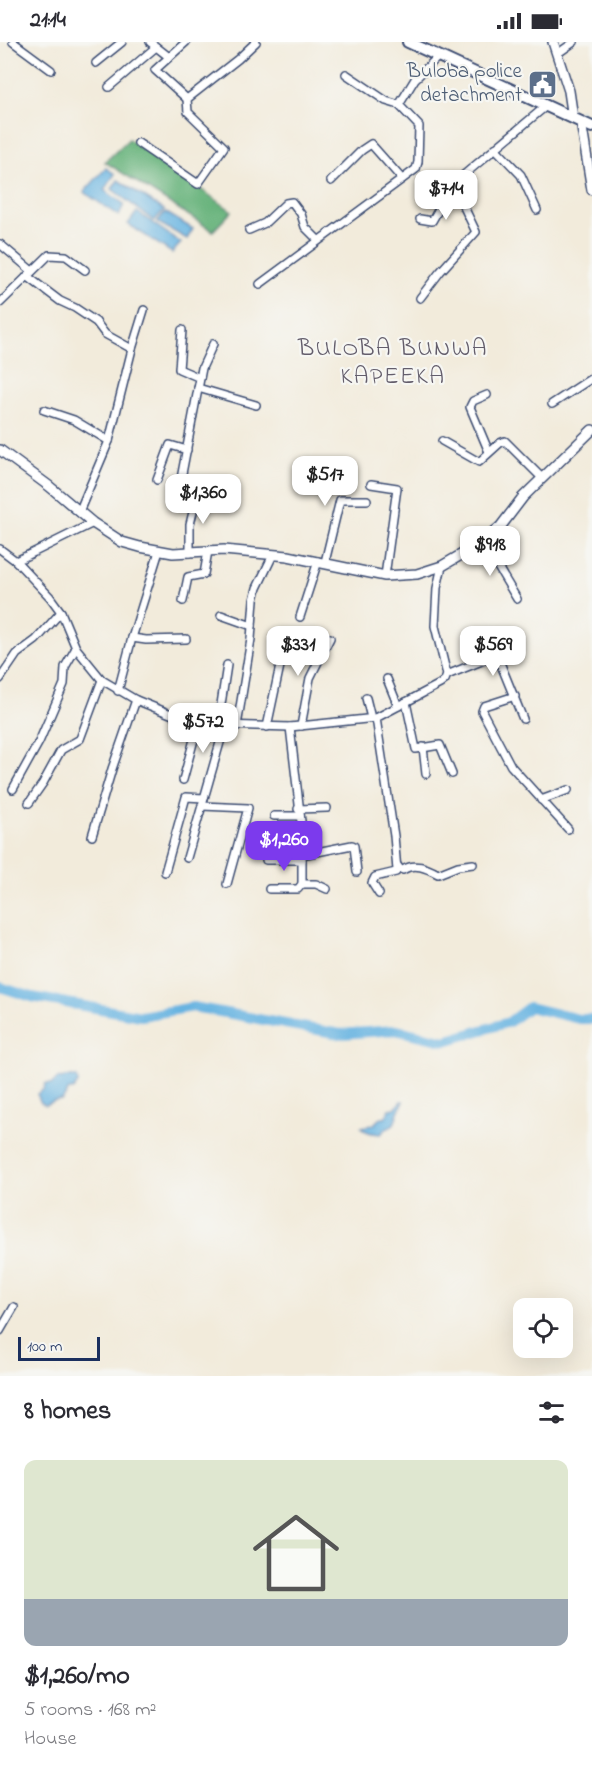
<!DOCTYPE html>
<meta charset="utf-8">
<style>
body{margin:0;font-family:"Indie Flower",sans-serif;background:#f7f7f7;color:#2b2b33;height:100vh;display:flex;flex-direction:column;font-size:22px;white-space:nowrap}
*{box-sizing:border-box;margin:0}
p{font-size:20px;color:#7c7c81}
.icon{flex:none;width:33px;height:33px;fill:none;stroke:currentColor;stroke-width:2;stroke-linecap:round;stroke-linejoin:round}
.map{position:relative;height:1334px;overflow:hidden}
.drawer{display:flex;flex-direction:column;background:#fff;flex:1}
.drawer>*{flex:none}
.controls{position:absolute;left:513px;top:1256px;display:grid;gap:12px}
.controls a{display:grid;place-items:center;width:60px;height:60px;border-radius:12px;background:#fff;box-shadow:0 6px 24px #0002;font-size:30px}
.scale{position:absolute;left:18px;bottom:15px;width:82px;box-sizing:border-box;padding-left:6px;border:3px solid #1b2f5e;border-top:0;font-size:16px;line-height:21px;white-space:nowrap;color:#1b2f5e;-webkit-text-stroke:4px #f6f6f2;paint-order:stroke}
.price{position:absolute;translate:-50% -51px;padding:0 14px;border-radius:12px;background:#fff;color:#222;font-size:20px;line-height:39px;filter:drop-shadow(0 2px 3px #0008)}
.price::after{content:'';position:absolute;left:50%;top:36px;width:18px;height:14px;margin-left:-9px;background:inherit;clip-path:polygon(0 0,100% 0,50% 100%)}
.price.current{background:#7c3aed;color:#fff}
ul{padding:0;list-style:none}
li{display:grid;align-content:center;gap:12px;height:318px;padding:0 24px}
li+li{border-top:2px solid #e1e1e2}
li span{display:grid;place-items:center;height:186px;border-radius:12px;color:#555}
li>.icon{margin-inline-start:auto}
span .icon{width:108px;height:108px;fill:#fffc;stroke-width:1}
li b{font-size:26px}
h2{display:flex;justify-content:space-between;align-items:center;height:72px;padding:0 24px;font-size:26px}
.status{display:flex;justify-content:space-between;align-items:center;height:42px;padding:0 30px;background:#fff;direction:ltr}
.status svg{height:16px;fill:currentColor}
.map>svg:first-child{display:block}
.forest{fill:#68b37c;stroke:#42716d;stroke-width:1.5}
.water{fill:#68b4e1;stroke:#4272a0;stroke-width:1.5}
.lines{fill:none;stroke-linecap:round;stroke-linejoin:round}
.stream{stroke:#68b4e1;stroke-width:1.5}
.river{stroke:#68b4e1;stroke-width:10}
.street-casing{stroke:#3b4b71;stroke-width:10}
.secondary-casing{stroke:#3b4b71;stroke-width:12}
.primary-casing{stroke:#3b4b71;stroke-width:14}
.street{stroke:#fff;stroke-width:7}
.secondary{stroke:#fff;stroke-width:9}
.primary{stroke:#fff;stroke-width:10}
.labels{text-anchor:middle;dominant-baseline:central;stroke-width:4.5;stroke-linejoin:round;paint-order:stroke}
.service-label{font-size:21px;fill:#4e5e75;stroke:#f6f6f2;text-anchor:end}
.quarter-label{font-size:24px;letter-spacing:1.5px;fill:#645e6c;stroke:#f6f6f2}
</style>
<div class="status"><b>21:14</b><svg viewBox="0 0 49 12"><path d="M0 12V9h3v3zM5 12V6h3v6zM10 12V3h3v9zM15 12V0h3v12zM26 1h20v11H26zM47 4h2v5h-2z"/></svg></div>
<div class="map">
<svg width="592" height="1334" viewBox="0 0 592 1334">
<rect width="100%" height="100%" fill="#f6f6f2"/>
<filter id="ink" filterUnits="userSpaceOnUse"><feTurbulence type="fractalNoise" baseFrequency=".0167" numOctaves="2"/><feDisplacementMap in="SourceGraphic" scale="12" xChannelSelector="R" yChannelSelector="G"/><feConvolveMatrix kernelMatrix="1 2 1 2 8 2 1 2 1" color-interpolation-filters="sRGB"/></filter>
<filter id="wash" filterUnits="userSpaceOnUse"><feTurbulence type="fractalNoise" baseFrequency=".008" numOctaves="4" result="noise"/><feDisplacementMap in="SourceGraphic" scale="24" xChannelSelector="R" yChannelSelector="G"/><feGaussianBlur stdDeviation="1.35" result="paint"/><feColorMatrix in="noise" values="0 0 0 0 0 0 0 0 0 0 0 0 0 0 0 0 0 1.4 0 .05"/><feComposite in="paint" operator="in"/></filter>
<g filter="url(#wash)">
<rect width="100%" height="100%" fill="#f2ebdb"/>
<polygon class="forest" points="129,97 232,169 213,189 105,120"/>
<g class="water">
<polygon points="106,126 115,132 104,148 124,162 119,174 84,150"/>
<polygon points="118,138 164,168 154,179 112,147"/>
<polygon points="137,170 181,201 172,211 128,182"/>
<polygon points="165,170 193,187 187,197 157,180"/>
<polygon points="65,1035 77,1035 78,1041 73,1048 69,1048 62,1058 54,1059 46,1063 41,1061 37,1052 44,1047 45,1042 52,1042 58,1036 62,1037"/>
<path d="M401 1059H404C403 1062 401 1065 399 1068 395 1076 397 1084 386 1087L381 1092C373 1091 366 1091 361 1085L373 1083 380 1076H385L390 1067 395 1066Z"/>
</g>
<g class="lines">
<g class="stream">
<polyline points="580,68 582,72"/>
<polyline points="583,74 592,77"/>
</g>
<polyline class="river" points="0,945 32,955 141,974 193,965 340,992 396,988 445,999 509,980 529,965 579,977 592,977"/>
</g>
</g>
<g filter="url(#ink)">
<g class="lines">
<defs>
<g id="street">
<polyline points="13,0 51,28"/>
<polyline points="150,0 169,15"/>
<polyline points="186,0 155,28 187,57"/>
<polyline points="557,12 574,0"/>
<polyline points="96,21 122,0"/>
<polyline points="346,32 386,59 399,63"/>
<polyline points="109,45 156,5"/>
<polyline points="138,101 198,142 224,105 188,70 187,57 238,17 256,0"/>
<polyline points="495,106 521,133 537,168"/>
<polyline points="331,139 362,108 371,102 402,137"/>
<polyline points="420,177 432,179 453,142 546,64"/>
<polyline points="249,188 265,181 286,161 292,160 301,172 305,185 318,198"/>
<polyline points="0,202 32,229"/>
<polyline points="27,234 60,259 75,266 96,280 105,292 132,307"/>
<polyline points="260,242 416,127 418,120 419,84 399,63 415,37 439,14"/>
<polyline points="420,256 440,230 476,190 453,142"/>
<polyline points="0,261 49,213 66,214 85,228"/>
<polyline points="182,288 179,327 200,336"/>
<polyline points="198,346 256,363"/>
<polyline points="487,353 473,359 470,365 489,410"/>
<polyline points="552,362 592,336"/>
<polyline points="44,368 74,378 109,399"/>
<polyline points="442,399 479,420 500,401 505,399 542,436"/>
<polyline points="157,438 170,403 187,408"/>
<polyline points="371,442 397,446 385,534"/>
<polyline points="79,470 109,399 132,307 144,268"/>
<polyline points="483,500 517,557"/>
<polyline points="0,507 16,519 50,555 61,570 76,606 102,638 136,658 178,675 225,683 290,685 376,676 440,642 445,638 447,633 494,614 501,623 523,677"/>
<polyline points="190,511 190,482 197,454 182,447 180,442 202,326 213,302"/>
<polyline points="16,519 93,481"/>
<polyline points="325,520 340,458 367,458"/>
<polyline points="442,524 437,546 435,584 447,633"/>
<polyline points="183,559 188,535 204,532 208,509"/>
<polyline points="221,573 252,584"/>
<polyline points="300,575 318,519"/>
<polyline points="132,596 146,598 186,597"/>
<polyline points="0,637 17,612 36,598 61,570"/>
<polyline points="387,637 398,664"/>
<polyline points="118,649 132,596 159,509"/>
<polyline points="515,654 484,664 482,669 511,724 568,787"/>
<polyline points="366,656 371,676"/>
<polyline points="406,660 416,707 440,703 452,732"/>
<polyline points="376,676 394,794 397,828 396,830 375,835 372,841 379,852"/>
<polyline points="218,682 227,623"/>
<polyline points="237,684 251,597 254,558 257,546 273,513"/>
<polyline points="301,684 310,636 330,596"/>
<polyline points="267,685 281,619"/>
<polyline points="423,705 426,732"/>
<polyline points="183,738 199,679"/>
<polyline points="13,747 39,700 64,642 65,625 76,606"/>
<polyline points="541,758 568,748"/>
<polyline points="29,761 43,741 61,708 80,697 102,638"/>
<polyline points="202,764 248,766 227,842"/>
<polyline points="298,767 327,766"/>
<polyline points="274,774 300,774"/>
<polyline points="92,794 112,727 136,658"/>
<polyline points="301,808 307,812 352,803 354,804 357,830"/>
<polyline points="187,816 225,683"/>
<polyline points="266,818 302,818"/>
<path d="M397 823 400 827 403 828C414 820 427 826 438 832L458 824 473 822"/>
<polyline points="165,830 186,755 204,756"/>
<polyline points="302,842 316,842 327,847"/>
<polyline points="269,847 298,847 302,842 302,788 290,685"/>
<polyline points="0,1289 14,1265"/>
</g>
<g id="secondary">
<polyline points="553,0 569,49 573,76"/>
<polyline points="581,80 592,148"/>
<polyline points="0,408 49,444 93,481 122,500 140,505 173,511 224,508 288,514 385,534 417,532 442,524 483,500 501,484 523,455 592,388"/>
</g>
<polyline id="primary" points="408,0 592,85"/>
</defs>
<use href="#street" class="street-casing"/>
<use href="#secondary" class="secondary-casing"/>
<use href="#primary" class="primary-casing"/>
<use href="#street" class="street"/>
<use href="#secondary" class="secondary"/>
<use href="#primary" class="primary"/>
</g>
</g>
<defs>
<symbol id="civic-square" viewBox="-11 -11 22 22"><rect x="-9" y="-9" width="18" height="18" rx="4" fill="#5c6f8a" stroke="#f6f6f2"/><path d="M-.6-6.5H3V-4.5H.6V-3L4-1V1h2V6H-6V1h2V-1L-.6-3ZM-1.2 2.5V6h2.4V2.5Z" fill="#fff"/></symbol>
</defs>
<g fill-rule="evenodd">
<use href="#civic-square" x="526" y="26" width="33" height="33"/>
</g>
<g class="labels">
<g class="service-label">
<text x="522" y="30">Buloba police<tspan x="522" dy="24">detachment</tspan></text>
</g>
<g class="quarter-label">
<text x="393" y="307">BULOBA BUNWA<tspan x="393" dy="28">KAPEEKA</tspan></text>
</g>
</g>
</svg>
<div class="controls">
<a><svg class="icon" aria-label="locate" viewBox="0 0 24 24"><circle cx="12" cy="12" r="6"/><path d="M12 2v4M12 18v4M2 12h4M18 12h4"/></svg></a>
</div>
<div class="scale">100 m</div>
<b class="price" style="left:446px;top:179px">$714</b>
<b class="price" style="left:325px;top:465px">$517</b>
<b class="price" style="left:203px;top:483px">$1,360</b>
<b class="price" style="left:490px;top:535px">$918</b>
<b class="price" style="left:298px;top:635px">$331</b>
<b class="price" style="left:493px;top:635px">$569</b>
<b class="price" style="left:203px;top:712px">$572</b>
<b class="price current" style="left:284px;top:830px">$1,260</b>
</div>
<section class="drawer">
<h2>8 homes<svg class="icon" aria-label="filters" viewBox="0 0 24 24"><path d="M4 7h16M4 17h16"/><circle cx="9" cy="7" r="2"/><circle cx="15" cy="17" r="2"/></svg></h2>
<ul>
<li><span style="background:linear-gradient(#dfe7d0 75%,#9aa5b1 0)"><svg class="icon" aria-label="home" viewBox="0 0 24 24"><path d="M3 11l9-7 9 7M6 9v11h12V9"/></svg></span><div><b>$1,260/mo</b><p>5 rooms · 168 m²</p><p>House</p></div></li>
</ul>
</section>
